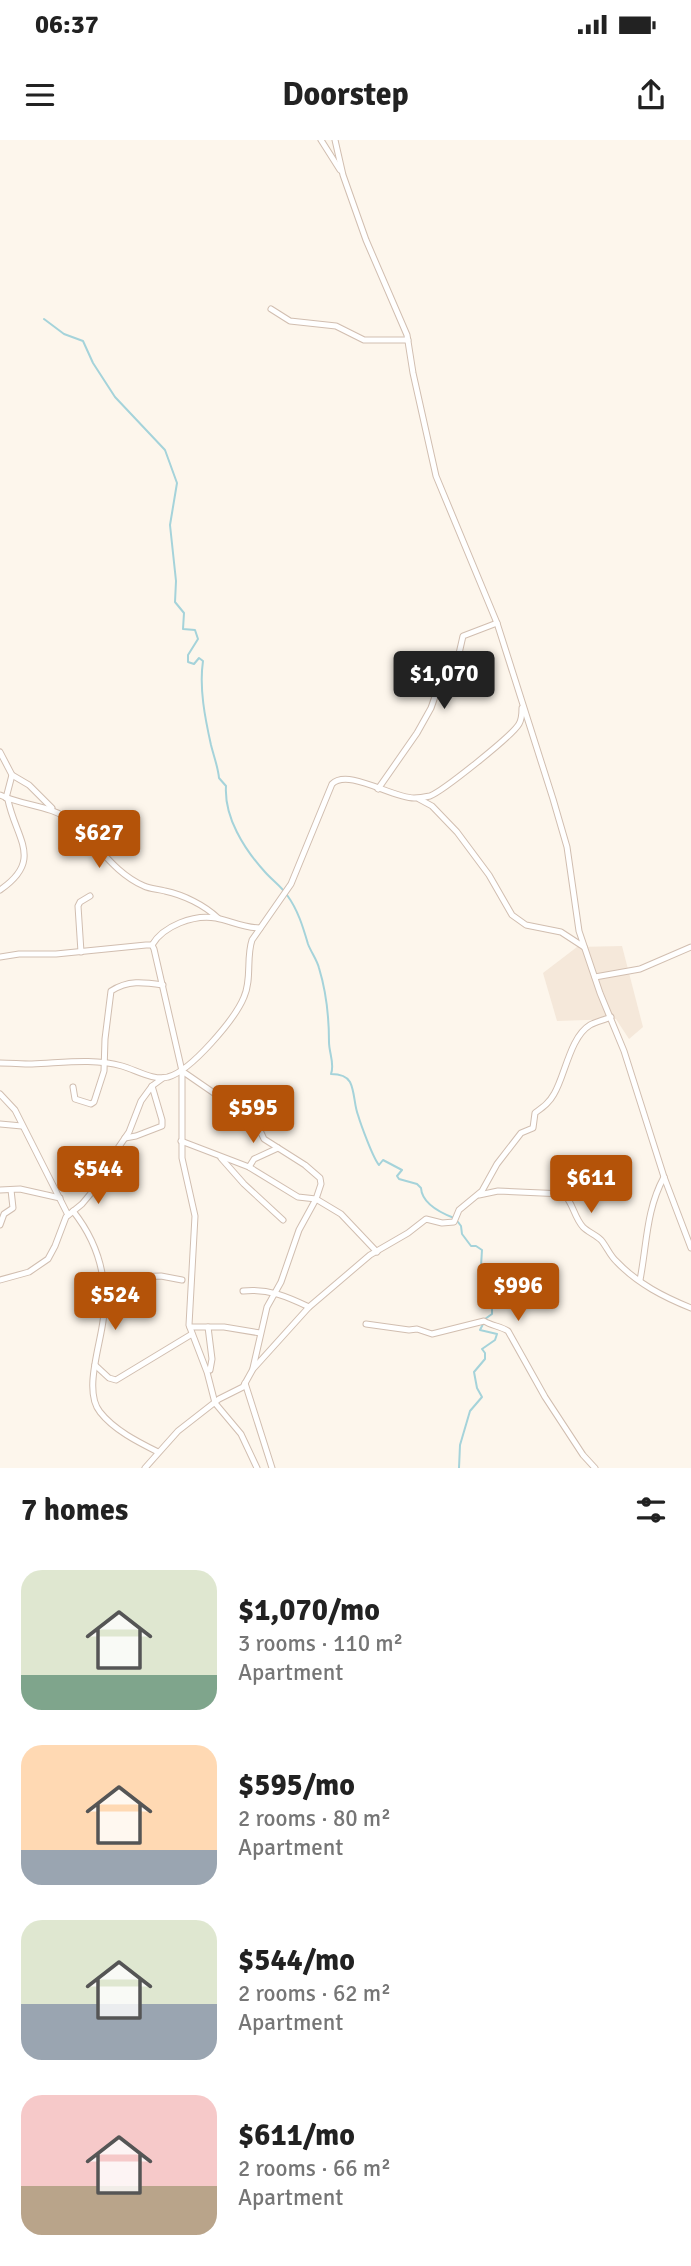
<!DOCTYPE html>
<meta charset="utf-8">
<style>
body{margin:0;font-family:Signika,sans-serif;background:#f6f6f6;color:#222;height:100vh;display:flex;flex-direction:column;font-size:26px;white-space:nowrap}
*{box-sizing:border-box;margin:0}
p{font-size:23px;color:#767676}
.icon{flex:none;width:38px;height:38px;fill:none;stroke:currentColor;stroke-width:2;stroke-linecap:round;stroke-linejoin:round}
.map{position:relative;height:1328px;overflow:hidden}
.panel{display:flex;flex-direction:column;background:#fff;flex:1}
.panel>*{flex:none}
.price{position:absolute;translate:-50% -60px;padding:0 16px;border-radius:7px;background:#b45309;color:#fff;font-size:23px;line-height:46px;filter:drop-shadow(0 2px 4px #0008)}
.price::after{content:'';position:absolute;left:50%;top:42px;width:21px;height:16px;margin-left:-10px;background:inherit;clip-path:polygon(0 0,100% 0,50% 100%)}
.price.active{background:#222;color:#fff}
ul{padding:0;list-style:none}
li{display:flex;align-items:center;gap:21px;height:175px;padding:0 21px}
li span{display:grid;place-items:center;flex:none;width:196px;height:140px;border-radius:21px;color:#555}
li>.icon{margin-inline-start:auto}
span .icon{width:84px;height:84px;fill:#fffc;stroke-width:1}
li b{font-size:30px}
h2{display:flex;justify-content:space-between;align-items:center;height:84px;padding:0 21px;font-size:30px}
.status{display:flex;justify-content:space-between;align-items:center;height:49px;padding:0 35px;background:#fff;direction:ltr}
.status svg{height:19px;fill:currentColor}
header{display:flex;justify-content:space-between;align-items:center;height:91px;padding:0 21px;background:#fff;font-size:32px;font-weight:700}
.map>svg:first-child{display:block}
.residential{fill:#f5e8da}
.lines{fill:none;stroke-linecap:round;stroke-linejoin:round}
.stream{stroke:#a5d3da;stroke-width:2}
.minor-casing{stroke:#d1beb0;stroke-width:7}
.minor{stroke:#fff;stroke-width:5}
</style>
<div class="status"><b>06:37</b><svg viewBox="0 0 49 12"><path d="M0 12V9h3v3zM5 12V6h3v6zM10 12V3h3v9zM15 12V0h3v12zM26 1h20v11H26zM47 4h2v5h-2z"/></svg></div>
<header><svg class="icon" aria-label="menu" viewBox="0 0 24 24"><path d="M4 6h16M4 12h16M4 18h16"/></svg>Doorstep<svg class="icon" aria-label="share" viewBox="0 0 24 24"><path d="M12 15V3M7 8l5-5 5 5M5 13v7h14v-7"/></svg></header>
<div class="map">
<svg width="691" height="1328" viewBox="0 0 691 1328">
<rect width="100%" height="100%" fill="#fdf6ec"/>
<polygon class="residential" points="622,806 643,887 629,899 616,879 557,881 543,833 577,807"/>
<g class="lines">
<g class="stream">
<path d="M44 179 64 194 83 201 93 223 115 257 165 310 177 343 170 385 176 441 175 462 184 473 183 489 195 490 198 499 188 515V522L194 524 199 518 203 521C199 548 205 578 211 605 214 617 218 627 219 638L226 646C224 677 244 709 265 732 272 740 281 746 287 755 298 770 303 787 308 804 311 812 317 820 319 828 326 851 329 879 329 902 329 913 335 924 331 934 338 934 346 935 350 942 355 952 354 965 358 975 361 985 373 1018 379 1025L383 1020 402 1030 397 1036 399 1039 417 1044 421 1048C422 1064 441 1073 454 1078"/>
<polyline points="458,1082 461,1086 462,1094 471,1106 476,1106 482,1110 481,1126 488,1130 487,1151 482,1159 492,1169 492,1174 485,1179"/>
<polyline points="459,1328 460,1305 470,1271 482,1257 477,1248 474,1232 485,1219 485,1213 482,1209 495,1200 497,1194 480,1190 483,1184"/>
</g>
<defs>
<g id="minor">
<polyline points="321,0 340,30"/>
<polyline points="335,0 343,35 366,100 407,195 413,233 436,336 497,483 553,659 567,707 579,791 600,853 624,911 664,1037 691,1108"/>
<polyline points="271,169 290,181 336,186 364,200 408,200"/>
<polyline points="0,612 12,635 6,658"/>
<polyline points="12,635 29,645 52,668"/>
<polyline points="378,649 417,593 431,568 438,548 458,518 463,496 497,483"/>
<path d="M0 655C23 666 51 665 71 681 97 702 112 732 144 746 150 749 158 749 165 751 184 755 204 765 218 778"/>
<polyline points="419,659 432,666 457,692 489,735 512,775 526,785 561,792 584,807"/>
<path d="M0 750C44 720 16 699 8 660"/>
<path d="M152 805C163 786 194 774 216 778 231 781 244 788 260 788"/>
<polyline points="81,812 78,766 80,762 90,756"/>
<polyline points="0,817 19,814 56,814 146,805 152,805 154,809 182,931 182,1018 195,1076 189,1185 207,1232 215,1263 241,1294 257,1328"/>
<polyline points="595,837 640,829 691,807"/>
<path d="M0 923C11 923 21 924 32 924 62 923 93 918 122 926 136 930 154 941 168 937 191 931 235 879 244 857 252 839 246 818 252 800L291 744 332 644C348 628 392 658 414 658 419 658 425 657 430 656 443 651 512 596 519 584 522 579 522 574 522 568"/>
<polyline points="182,931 256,982 264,999 305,1025 320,1038 321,1044 316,1059 299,1090 281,1142 267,1167 253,1228"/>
<path d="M73 947 75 959 91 964 94 962 104 931 105 899 111 851C128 840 143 842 163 845"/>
<polyline points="0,954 15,970 68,1075"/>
<polyline points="0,984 22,986"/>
<polyline points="125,998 136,996 162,986 162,980 152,946"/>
<polyline points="181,1001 249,1027 298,1057 316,1059 341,1074 377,1112"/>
<polyline points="221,1018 244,1044 283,1080"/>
<polyline points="249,1027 254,1019 278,1008"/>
<polyline points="0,1050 20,1049 60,1058"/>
<path d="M479 1055 498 1051 564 1054C573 1063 574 1077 583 1087 588 1092 596 1095 601 1100 607 1107 610 1116 617 1122 638 1144 664 1157 691 1168"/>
<path d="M73 1071C96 1100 107 1134 104 1172 103 1199 82 1250 100 1272 114 1290 138 1302 158 1312"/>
<polyline points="0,1085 4,1074 13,1068 11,1050"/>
<polyline points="0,1140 29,1132 48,1119 55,1106 66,1077 82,1064 92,1052 105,1027 129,992 141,961 152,946 163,938"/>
<path d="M640 1140C647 1104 646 1070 664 1037"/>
<polyline points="103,1142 131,1137 161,1136 182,1140"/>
<path d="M243 1151C268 1148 288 1157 309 1167"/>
<path d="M366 1184 409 1190 417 1189 432 1194 484 1181C492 1186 500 1186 508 1191L545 1257 583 1315 595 1328"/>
<polyline points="190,1187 224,1187 260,1193"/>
<polyline points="208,1187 212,1219 210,1230"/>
<polyline points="95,1225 109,1238 116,1240 192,1194"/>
<polyline points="245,1243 272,1328"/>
<path d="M145 1328 178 1291 219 1259 243 1247 253 1229 309 1167 370 1115 408 1093 426 1079 442 1083 454 1082 459 1070 482 1051 497 1024 521 993 533 988 535 973C543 967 549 963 554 954 565 936 570 897 590 885 595 882 604 880 611 877"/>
</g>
</defs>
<use href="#minor" class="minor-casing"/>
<use href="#minor" class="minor"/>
</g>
</svg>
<b class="price active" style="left:444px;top:571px">$1,070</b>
<b class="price" style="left:99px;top:730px">$627</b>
<b class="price" style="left:253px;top:1005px">$595</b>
<b class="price" style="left:98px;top:1066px">$544</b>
<b class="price" style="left:591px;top:1075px">$611</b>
<b class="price" style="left:518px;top:1183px">$996</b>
<b class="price" style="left:115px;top:1192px">$524</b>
</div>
<section class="panel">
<h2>7 homes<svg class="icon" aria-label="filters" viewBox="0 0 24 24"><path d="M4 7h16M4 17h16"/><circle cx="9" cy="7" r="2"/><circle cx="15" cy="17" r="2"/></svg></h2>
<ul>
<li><span style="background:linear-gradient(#dfe7d0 75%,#7fa58c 0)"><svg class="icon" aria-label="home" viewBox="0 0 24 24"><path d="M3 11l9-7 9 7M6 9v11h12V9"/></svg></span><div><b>$1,070/mo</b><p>3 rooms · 110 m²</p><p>Apartment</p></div></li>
<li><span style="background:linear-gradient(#ffd9b3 75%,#9aa5b1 0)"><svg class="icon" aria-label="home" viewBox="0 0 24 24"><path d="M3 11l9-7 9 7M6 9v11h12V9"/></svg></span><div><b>$595/mo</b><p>2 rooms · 80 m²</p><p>Apartment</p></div></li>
<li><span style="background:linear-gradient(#dfe7d0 60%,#9aa5b1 0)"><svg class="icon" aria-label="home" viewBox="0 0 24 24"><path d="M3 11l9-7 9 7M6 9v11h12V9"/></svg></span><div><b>$544/mo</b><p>2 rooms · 62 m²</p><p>Apartment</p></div></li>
<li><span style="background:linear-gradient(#f6c9c9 65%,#b9a48a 0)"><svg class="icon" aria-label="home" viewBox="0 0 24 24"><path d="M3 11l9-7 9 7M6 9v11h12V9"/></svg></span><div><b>$611/mo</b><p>2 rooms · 66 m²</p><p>Apartment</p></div></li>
</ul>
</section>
